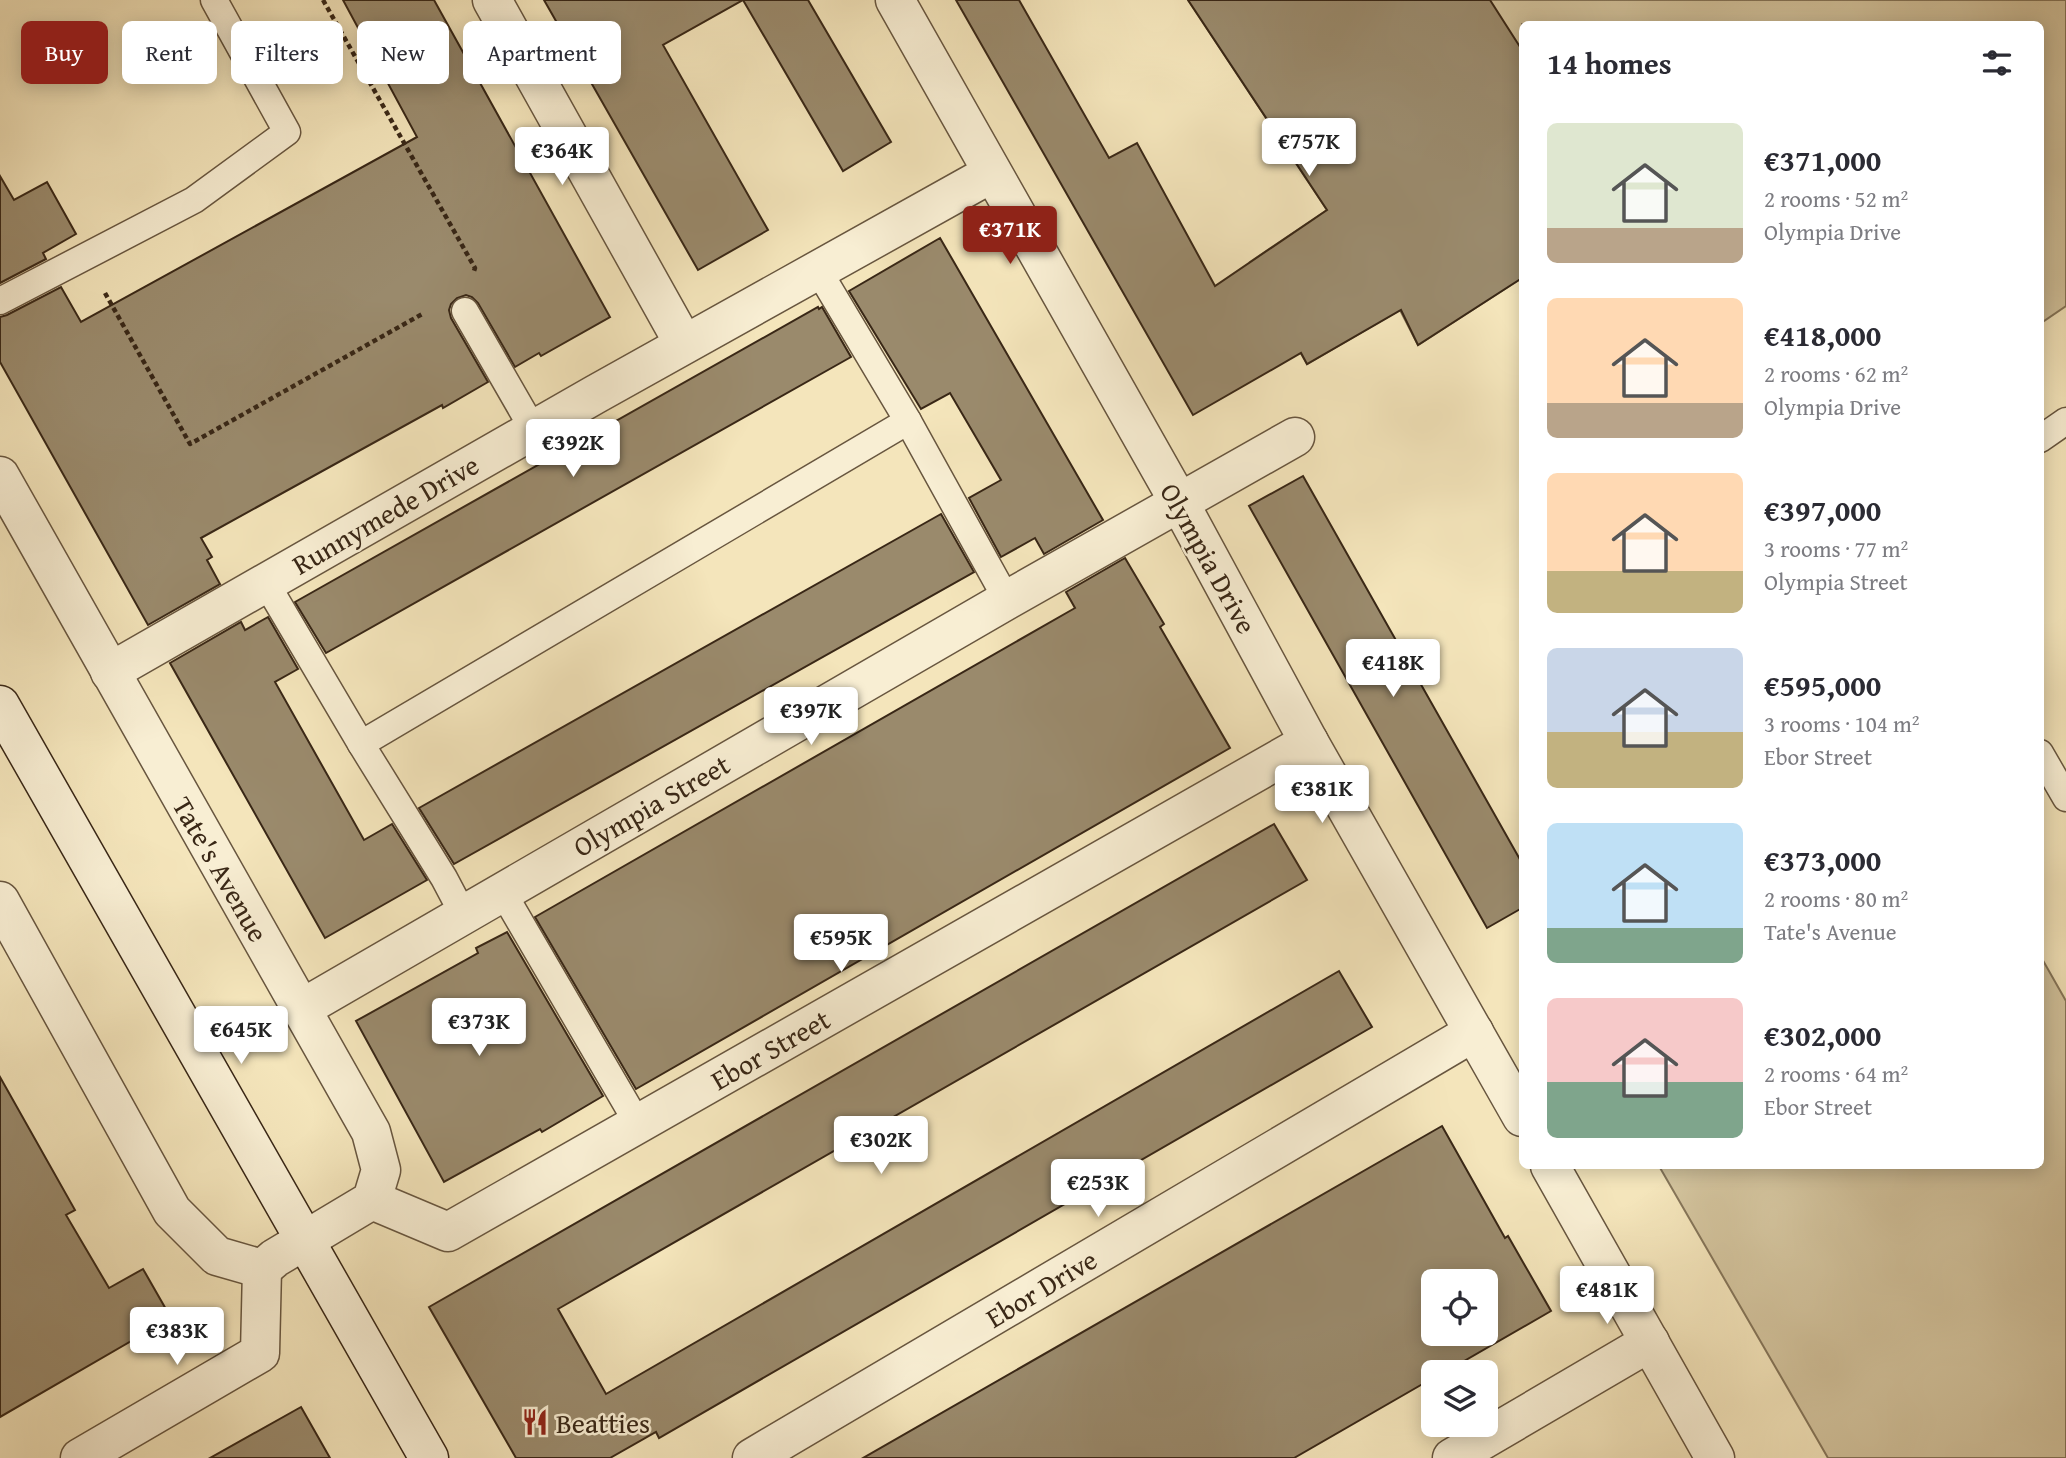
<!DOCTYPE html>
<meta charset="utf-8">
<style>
body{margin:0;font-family:"Gentium Book Plus",serif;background:#f2f2f3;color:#2b2b33;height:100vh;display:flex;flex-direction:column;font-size:26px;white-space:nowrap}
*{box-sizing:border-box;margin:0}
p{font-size:23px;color:#7c7c81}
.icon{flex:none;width:38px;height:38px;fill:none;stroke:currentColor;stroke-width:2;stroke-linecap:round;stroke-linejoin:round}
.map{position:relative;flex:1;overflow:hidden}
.sheet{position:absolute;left:1519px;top:21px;width:525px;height:1148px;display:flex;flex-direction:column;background:#fff;border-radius:10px;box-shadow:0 4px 18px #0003}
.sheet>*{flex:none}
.banner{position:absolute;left:21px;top:21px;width:665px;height:63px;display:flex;gap:14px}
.controls{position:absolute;left:1421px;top:1269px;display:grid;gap:14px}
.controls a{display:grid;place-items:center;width:77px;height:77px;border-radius:10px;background:#fff;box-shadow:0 4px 18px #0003;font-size:35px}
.price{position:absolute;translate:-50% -60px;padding:0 16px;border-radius:7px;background:#fff;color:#222;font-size:23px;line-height:46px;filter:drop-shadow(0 2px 4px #0008)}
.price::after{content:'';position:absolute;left:50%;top:42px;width:21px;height:16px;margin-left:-10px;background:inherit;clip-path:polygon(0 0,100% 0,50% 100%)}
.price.current{background:#8f2418;color:#fff}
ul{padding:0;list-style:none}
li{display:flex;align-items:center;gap:21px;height:175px;padding:0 28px}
li span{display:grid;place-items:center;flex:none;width:196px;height:140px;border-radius:10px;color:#555}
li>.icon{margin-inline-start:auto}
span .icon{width:84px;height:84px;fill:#fffc;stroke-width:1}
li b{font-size:30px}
h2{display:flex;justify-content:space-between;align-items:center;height:84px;padding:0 28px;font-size:30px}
.chip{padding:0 24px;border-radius:10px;background:#fff;box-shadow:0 4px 18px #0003;font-size:24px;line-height:63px}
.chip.current{background:#8f2418;color:#fff}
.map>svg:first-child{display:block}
.green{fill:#d4c59f;stroke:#86765a;stroke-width:2}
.building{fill:#9a8a6c;stroke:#392716;stroke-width:2;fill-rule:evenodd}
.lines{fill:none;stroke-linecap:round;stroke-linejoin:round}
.lane-casing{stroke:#68563f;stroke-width:29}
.street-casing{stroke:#68563f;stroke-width:41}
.secondary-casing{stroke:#392716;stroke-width:41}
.path{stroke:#392716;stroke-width:4.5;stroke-dasharray:5 3.5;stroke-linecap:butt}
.lane{stroke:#f8eed3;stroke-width:26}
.street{stroke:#f8eed3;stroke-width:38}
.secondary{stroke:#f8eed3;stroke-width:38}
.labels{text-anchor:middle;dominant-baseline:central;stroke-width:5;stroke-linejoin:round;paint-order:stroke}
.street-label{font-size:28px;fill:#392716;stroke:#f8eed3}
.poi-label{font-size:28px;fill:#392716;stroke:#f8eed3;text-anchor:start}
</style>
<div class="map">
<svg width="2066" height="1458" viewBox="0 0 2066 1458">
<rect width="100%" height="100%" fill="#f4e5bb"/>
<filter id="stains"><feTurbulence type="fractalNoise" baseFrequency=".00286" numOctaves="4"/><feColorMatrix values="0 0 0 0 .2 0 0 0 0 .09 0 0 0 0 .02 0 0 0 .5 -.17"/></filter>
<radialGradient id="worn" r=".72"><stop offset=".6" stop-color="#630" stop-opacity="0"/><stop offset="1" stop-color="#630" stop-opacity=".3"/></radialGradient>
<g class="green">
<polygon points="1188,0 2066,0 2066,306 2041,323 2040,24 1522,24 1522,278 1418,345 1400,310 1307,364 1250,262 1327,210"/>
<polygon points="2041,957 2066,1001 2066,1458 1828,1458 1659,1166 2040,1166"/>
</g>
<g class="building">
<polygon points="343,0 434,0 610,317 541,356 539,353 515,367 478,303 472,297 466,295 457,298 451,304 449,310 451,318 488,382 443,408 442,405 201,538 212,557 207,560 220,584 148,625 0,362 0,317 7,315 61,287 81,322 417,137"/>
<polygon points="544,0 743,0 663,45 768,230 698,270"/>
<polygon points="743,0 808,0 891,142 843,171"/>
<polygon points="956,0 1019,0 1109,158 1137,143 1215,286 1327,210 1188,0 1490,0 1522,50 1522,278 1418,345 1401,310 1307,364 1301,353 1193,415"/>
<polygon points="0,176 14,200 47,182 76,234 43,253 46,259 0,283"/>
<polygon points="940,238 1103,520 1044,554 1035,538 1001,557 969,498 1001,480 950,393 921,409 849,291"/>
<polygon points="818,307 819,309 822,307 851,357 326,653 295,602"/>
<polygon points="1303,476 1522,863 1522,908 1487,928 1249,506"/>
<polygon points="941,514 974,572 454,864 419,808"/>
<polygon points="1125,558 1164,624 1160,627 1230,748 636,1089 535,917 1075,608 1066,592"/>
<polygon points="268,617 298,669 275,682 364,840 392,824 427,880 325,938 170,663 241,622 245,630"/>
<polygon points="1274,824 1307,880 558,1309 606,1394 1339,971 1372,1027 659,1438 656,1432 610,1458 516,1458 429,1307"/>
<polygon points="507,932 603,1096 542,1132 540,1129 444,1182 356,1021 478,953 476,948"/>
<polygon points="0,1077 75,1210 66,1215 109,1288 143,1269 171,1318 0,1417"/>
<path d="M1442 1126 1505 1238 1508 1236 1551 1311 1445 1372H1433V1378L1294 1458H863ZM1433 1281H1486V1334H1433Z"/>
<polygon points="301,1407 330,1458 210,1458"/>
</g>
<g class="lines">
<defs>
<g id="lane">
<polyline points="818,270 908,421 1007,600"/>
<polyline points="0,301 194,200 287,132 214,0"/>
<polyline points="465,311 533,429"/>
<polyline points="2040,439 2066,421"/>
<polyline points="266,583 361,744 444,878 463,914"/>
<polyline points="361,744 908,421"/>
<polyline points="2040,753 2066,798"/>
<polyline points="502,891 638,1124"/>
</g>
<g id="street">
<polyline points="492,0 684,344"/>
<polyline points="895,0 1179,502 1309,742 1522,1117"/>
<polyline points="0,476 371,1132 381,1170 372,1200 275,1258 262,1269 217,1256 172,1211 0,901"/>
<polyline points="110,672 596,394 992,173"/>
<polyline points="301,1009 1007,600 1295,437"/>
<polyline points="1550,1166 1715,1458"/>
<polyline points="372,1200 448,1232 1309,742"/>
<polyline points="80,1458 260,1353 262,1269"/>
<polyline points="752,1458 1474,1032"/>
<polyline points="1452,1458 1650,1342"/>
</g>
<polyline id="secondary" points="0,705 429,1458"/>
</defs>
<use href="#lane" class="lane-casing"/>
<use href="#street" class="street-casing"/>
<use href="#secondary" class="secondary-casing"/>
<g class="path">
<polyline points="323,0 475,268 474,271"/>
<polyline points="105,293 190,444 424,313"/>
</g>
<use href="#lane" class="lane"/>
<use href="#street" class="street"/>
<use href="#secondary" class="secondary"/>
</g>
<defs>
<symbol id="restaurant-bare" viewBox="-9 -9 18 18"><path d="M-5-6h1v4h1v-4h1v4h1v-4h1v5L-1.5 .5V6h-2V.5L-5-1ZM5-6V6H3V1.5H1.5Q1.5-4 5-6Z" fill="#8f2418" stroke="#f8eed3" stroke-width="2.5" paint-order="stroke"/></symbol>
</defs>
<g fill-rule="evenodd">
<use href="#restaurant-bare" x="516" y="1403" width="38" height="38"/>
</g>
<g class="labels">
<g class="street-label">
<text transform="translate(385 514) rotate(-30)">Runnymede Drive</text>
<text transform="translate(1209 558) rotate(61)">Olympia Drive</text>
<text transform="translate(651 805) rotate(-30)">Olympia Street</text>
<text transform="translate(221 869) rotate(60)">Tate's Avenue</text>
<text transform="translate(770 1049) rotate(-30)">Ebor Street</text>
<text transform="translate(1041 1288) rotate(-31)">Ebor Drive</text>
</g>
<g class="poi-label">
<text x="556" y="1422">Beatties</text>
</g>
</g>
<rect width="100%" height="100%" filter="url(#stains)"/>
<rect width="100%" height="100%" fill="url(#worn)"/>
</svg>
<div class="controls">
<a><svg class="icon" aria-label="locate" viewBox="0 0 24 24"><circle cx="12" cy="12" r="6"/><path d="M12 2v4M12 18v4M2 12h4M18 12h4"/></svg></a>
<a><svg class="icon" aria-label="layers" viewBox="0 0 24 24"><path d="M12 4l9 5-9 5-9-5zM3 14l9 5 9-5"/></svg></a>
</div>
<b class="price" style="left:1309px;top:178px">€757K</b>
<b class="price" style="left:562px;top:187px">€364K</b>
<b class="price current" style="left:1010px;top:266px">€371K</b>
<b class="price" style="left:573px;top:479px">€392K</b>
<b class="price" style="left:1393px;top:699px">€418K</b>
<b class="price" style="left:811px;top:747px">€397K</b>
<b class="price" style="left:1322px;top:825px">€381K</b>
<b class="price" style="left:841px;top:974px">€595K</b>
<b class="price" style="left:479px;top:1058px">€373K</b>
<b class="price" style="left:241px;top:1066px">€645K</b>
<b class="price" style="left:881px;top:1176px">€302K</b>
<b class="price" style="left:1098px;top:1219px">€253K</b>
<b class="price" style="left:1607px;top:1326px">€481K</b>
<b class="price" style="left:177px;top:1367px">€383K</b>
<div class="banner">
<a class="chip current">Buy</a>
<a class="chip">Rent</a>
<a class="chip">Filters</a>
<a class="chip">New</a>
<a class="chip">Apartment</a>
</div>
<section class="sheet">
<h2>14 homes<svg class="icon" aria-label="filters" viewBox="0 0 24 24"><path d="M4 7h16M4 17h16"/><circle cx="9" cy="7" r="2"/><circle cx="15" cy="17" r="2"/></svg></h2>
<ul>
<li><span style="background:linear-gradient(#dfe7d0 75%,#b9a48a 0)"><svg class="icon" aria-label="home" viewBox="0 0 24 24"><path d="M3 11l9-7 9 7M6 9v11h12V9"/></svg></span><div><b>€371,000</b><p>2 rooms · 52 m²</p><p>Olympia Drive</p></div></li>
<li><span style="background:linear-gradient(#ffd9b3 75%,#b9a48a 0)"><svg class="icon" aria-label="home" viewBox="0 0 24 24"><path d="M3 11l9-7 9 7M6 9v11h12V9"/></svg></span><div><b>€418,000</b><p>2 rooms · 62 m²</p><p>Olympia Drive</p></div></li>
<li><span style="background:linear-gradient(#ffd9b3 70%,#c2b280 0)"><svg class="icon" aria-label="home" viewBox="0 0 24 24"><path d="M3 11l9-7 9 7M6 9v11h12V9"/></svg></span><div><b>€397,000</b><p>3 rooms · 77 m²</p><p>Olympia Street</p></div></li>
<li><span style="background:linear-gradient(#c9d6e8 60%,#c2b280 0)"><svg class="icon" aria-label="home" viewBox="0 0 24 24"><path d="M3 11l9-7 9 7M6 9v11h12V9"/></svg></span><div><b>€595,000</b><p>3 rooms · 104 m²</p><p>Ebor Street</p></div></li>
<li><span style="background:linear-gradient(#bfe0f5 75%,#7fa58c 0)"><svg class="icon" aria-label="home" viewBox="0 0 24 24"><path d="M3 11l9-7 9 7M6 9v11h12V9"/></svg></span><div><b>€373,000</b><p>2 rooms · 80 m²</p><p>Tate's Avenue</p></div></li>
<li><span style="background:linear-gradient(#f6c9c9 60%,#7fa58c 0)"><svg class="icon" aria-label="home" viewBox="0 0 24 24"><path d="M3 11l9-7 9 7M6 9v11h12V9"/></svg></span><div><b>€302,000</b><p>2 rooms · 64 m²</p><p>Ebor Street</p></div></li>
</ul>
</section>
</div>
